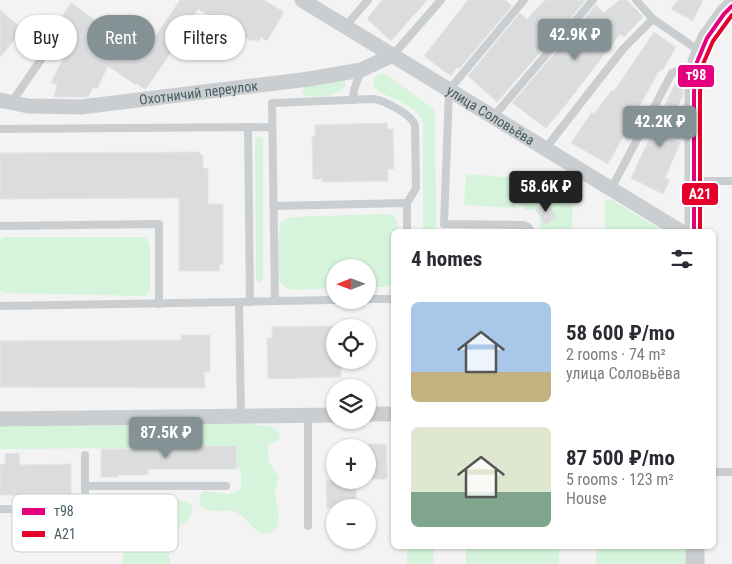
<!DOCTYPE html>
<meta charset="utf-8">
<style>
body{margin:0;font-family:"Roboto Condensed",sans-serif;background:#f7f7f7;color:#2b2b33;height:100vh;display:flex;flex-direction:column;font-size:19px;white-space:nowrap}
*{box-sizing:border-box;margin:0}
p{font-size:16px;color:#7c7c81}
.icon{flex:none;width:28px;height:28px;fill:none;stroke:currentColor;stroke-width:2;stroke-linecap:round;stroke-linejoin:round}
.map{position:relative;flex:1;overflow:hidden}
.drawer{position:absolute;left:391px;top:229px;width:325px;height:320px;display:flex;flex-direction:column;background:#fff;border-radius:8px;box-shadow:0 1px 4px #0004}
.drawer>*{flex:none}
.hud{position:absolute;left:15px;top:15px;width:301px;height:45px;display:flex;gap:10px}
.needle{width:32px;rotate:269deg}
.tools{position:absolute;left:326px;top:259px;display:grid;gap:10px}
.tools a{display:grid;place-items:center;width:50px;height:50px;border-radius:50%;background:#fff;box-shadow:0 1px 4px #0004;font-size:25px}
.price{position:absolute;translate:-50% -42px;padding:0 11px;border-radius:5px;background:#849195;color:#fff;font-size:16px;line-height:32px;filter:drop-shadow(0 1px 2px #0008)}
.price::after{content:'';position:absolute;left:50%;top:30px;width:15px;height:11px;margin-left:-8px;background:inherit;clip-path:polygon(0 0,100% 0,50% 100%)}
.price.current{background:#222;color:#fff}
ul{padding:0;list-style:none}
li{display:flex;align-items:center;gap:15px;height:125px;padding:0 20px}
li span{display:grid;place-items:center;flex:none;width:140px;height:100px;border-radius:8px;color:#555}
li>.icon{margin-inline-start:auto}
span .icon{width:60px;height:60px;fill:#fffc;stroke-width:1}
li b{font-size:21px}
h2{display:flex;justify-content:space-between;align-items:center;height:60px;padding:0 20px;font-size:21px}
.pill{padding:0 18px;border-radius:22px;background:#fff;box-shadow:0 1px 4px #0004;font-size:18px;line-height:45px}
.pill.current{background:#849195;color:#fff}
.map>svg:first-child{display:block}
.green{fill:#d6f4db}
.building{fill:#dbdcdd;stroke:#e5e5e6}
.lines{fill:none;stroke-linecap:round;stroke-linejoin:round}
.service{stroke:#caced0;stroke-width:8}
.minor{stroke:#caced0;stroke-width:15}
.tertiary{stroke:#caced0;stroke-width:19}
.bus-1-casing{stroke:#fff;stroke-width:8}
.bus-2-casing{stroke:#fff;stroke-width:8}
.bus-1{stroke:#e5007d;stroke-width:4}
.bus-2{stroke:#e4002b;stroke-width:4}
.labels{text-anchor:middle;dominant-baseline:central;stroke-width:5;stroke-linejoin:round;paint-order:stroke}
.street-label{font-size:14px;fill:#475c63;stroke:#fff}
.key{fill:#fff;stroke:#c8ced0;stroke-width:1}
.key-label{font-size:14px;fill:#475c63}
.line-badge{stroke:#fff;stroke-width:2}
.badge-label{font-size:14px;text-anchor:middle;font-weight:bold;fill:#fff}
</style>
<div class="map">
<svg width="732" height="564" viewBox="0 0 732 564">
<rect width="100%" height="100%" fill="#f4f3f3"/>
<g class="green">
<path d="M380 73 386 74 431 107 435 111 436 231H423V123C416 103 390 100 374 88L373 78Z"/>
<path d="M344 79 346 85C338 97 315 100 302 94L304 86Z"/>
<polygon points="259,136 263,140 263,279 259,283 256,280 255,139"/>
<path d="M536 173H544L570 183 573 190 572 231H539L541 216C537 210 534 209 526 210L517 203C517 189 524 180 536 173Z"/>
<polygon points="466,174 517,178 515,208 464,205"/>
<polygon points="610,199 663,231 605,231 605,201"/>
<path d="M384 214 393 215 398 224V231H394V283L385 287H368V268H335V288L293 290C288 289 283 286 280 281 276 273 277 228 282 221L292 217Z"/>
<polygon points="3,237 146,237 150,245 150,291 145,296 4,293 0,291 0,240"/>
<path d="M0 424H252L272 427 280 434C280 441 276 442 270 444L268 447 269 462 279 477 275 492 279 517 277 528C258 546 251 517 235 512 222 507 219 517 201 506L199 497 203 491 230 494 240 490C243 481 242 469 235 464L147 448 0 449Z"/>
<path d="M145 496 166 497 188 502C203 516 176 526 171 536 167 545 170 555 170 564H122C127 543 120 506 145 496Z"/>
<polygon points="407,546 434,546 433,564 407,564"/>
<rect x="466" y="546" width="93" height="18"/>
<rect x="596" y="546" width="89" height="18"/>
</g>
<g class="building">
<polygon points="180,0 264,0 284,12 267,41 261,37 258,42 252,39 251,41 198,9 184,31 185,32 145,90 137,83 136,85 108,66 97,89 93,87 88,97 54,97 57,85 51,83 72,40 54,28 71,3 112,32 123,18 152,41"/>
<polygon points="382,0 427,0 391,41 367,19"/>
<polygon points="468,0 506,0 512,6 459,69 457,67 451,76 424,56"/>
<polygon points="545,0 586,0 497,102 468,76 520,13 527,19"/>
<polygon points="619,0 627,0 643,17 624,37 620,34 564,107 546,128 512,103 596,5 604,13"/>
<polygon points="678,0 703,0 693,21 671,9"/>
<polygon points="0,10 23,30 0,57"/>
<polygon points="654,32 676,47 662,71 660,69 608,164 571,143 592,112 594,114 612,90 614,91"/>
<polygon points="675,84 683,88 683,95 673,117 676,119 667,138 680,143 665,178 670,180 663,194 631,178"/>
<polygon points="387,123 388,129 393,129 394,169 388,169 388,181 322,182 322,179 313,179 312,137 315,136 315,125"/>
<polygon points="199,152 203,156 203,168 208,168 208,204 223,204 223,264 220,264 219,271 179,271 179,198 0,199 0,153"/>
<polygon points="546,202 557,217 546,225 535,209"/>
<polygon points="335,326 335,360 341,360 341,377 268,379 267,338 272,338 272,327"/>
<polygon points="181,335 210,335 210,372 204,372 205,388 0,387 0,341 181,340"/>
<polygon points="368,444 386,444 387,479 368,479"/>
<polygon points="162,446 236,446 237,469 148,469 148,475 118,475 118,477 101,477 101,449 132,449 132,447"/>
<polygon points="19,453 20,465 71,464 71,495 0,495 0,464 5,464 5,454"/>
<polygon points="326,480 356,480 356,508 327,508"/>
</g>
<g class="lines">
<g class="service">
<polyline points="524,0 449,90 444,224 524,225 528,227 531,231"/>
<polyline points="636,0 653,19"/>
<polyline points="345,27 368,0"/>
<polyline points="393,55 441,0"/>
<polyline points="353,100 354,90 361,70"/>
<polyline points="11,103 49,48"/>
<polyline points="493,117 593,0"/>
<polyline points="248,128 250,302"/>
<polyline points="0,129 272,127"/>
<polyline points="545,149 623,49 653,19 701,52"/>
<polyline points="694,181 732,181"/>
<polyline points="611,189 672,73 682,69 696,68"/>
<polyline points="273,206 407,203 407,231"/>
<polyline points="0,226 159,224 159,304"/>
<polyline points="368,299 394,299"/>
<polyline points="275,301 335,300"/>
<polyline points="0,306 239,302"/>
<polyline points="308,415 308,526"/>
<path d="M241 417 239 302 275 301 272 103 374 99C385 101 411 114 415 125L416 188 407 203"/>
<polyline points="714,472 732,472"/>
<polyline points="85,486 226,486"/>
<polyline points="0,509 85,510 85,455"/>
</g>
<g class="minor">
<path id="s1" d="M302 0 680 231"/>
<path id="s2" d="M0 100 28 106 81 107 309 79 361 70 393 55"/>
<polyline points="368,414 394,414"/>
<polyline points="0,419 335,415"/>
</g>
<g class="tertiary">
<polyline points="694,231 694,92 697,62 707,38 724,14 732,6"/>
<polyline points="695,546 695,564"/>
</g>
<defs>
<polyline id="bus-1" points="694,231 694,92 697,62 707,38 724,14 732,6"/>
<polyline id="bus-2" points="700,231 700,92 703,64 713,41 732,15"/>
</defs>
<use href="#bus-1" class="bus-1-casing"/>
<use href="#bus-2" class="bus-2-casing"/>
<use href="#bus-1" class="bus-1"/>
<use href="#bus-2" class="bus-2"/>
</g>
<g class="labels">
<g class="street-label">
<text stroke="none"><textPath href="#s2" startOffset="200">Охотничий переулок</textPath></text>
<text stroke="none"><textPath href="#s1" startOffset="221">улица Соловьёва</textPath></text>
</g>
</g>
<rect x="12" y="494" width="166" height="58" rx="8" class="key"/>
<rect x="22" y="508" width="23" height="7" fill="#e5007d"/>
<rect x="22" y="531" width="23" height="6" fill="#e4002b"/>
<g class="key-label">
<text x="54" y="516">т98</text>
<text x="54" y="539">А21</text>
</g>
<g class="line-badge">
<rect x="677" y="64" width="38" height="24" rx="5" fill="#e5007d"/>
<rect x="681" y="182" width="38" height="24" rx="5" fill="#e4002b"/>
</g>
<g class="badge-label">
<text x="696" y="80">т98</text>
<text x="700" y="199">А21</text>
</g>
</svg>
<div class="tools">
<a><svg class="needle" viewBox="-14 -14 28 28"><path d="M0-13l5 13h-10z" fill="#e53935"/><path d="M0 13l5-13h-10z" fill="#7c7c81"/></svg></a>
<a><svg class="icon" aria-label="locate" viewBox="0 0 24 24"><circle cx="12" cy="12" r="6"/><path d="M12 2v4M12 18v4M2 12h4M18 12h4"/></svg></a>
<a><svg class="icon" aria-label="layers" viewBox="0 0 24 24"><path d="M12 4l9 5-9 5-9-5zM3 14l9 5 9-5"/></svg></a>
<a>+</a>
<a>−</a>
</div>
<b class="price" style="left:575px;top:61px">42.9K ₽</b>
<b class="price" style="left:660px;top:148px">42.2K ₽</b>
<b class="price current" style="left:546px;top:213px">58.6K ₽</b>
<b class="price" style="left:166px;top:459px">87.5K ₽</b>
<div class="hud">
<a class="pill">Buy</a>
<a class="pill current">Rent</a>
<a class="pill">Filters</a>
</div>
<section class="drawer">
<h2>4 homes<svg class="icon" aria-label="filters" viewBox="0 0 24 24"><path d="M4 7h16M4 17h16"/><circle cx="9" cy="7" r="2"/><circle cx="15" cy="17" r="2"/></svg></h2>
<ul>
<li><span style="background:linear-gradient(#a9c7e8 70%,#c2b280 0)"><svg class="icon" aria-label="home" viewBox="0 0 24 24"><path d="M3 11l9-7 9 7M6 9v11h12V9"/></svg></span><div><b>58 600 ₽/mo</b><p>2 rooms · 74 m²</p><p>улица Соловьёва</p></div></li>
<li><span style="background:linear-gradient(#dfe7d0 65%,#7fa58c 0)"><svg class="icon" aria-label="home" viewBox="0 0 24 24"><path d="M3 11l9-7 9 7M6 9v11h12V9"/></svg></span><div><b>87 500 ₽/mo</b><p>5 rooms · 123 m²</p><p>House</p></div></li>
</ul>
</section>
</div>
